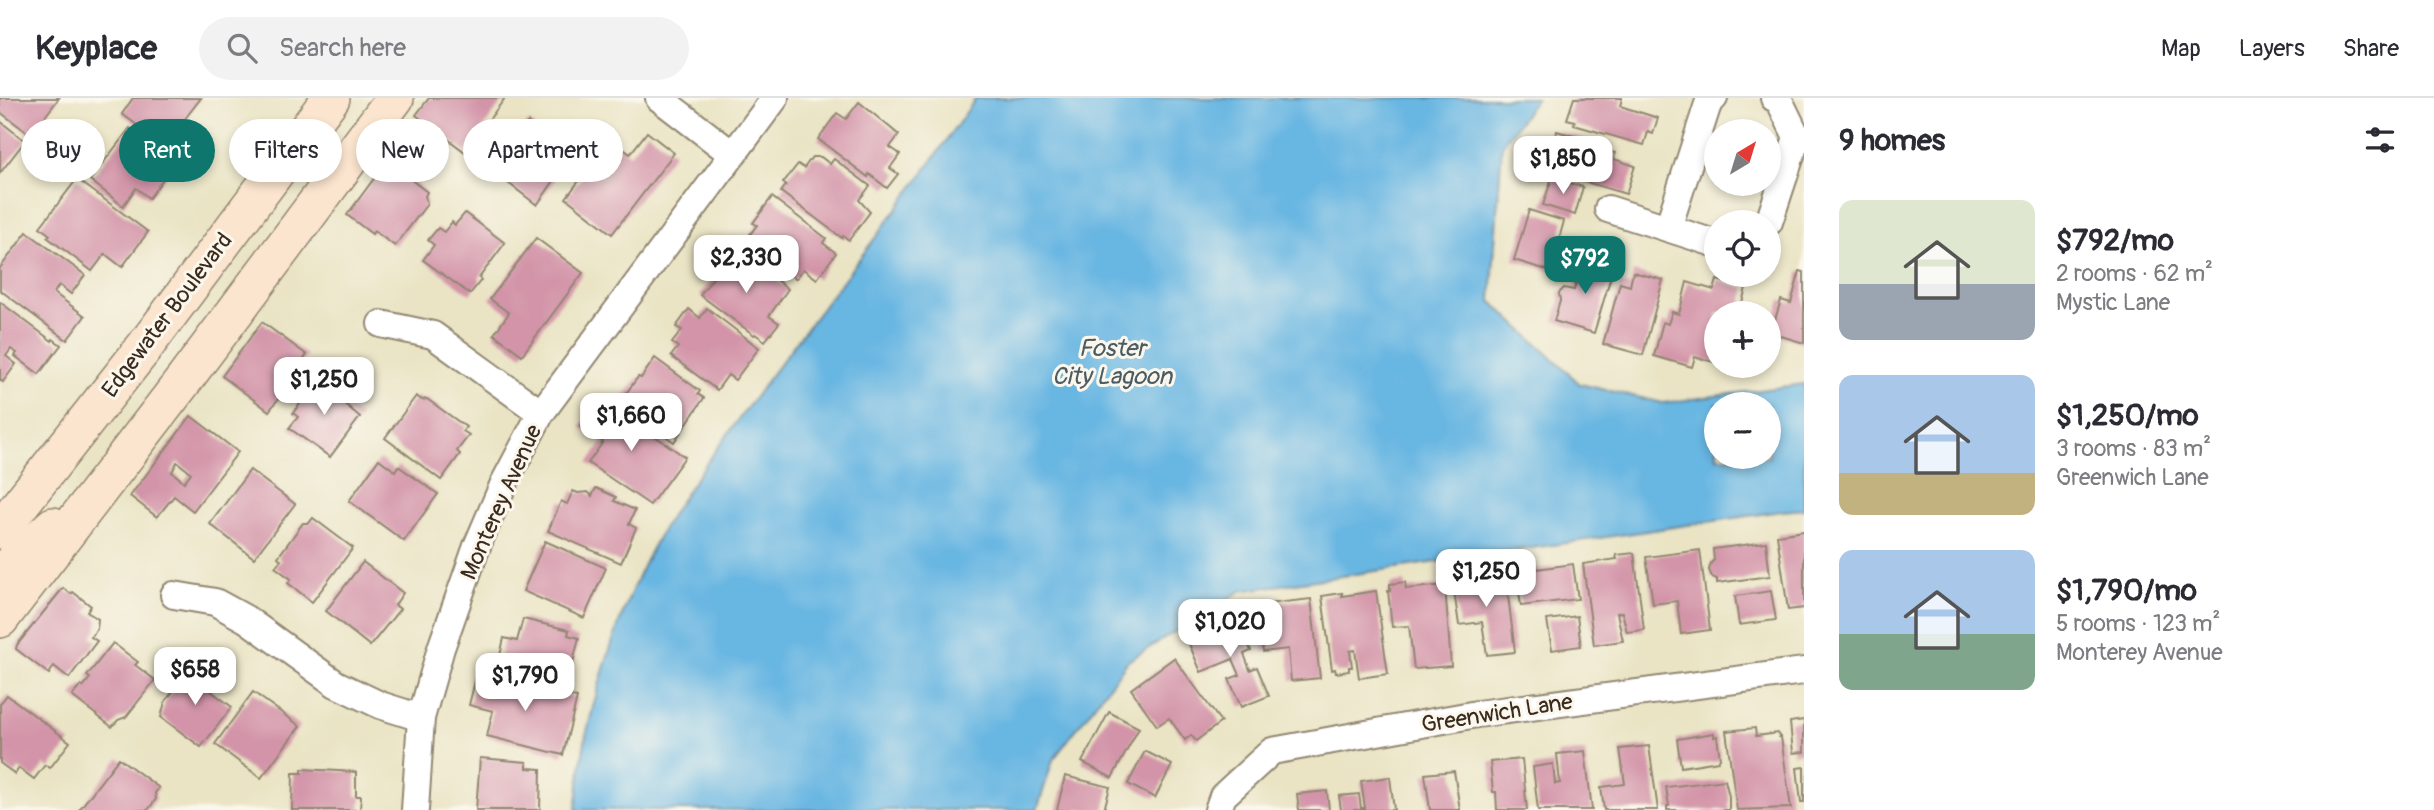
<!DOCTYPE html>
<meta charset="utf-8">
<style>
body{margin:0;font-family:Pangolin,sans-serif;background:#f2f2f3;color:#2b2b33;height:100vh;display:flex;flex-direction:column;font-size:26px;white-space:nowrap}
*{box-sizing:border-box;margin:0}
p{font-size:23px;color:#7c7c81}
.icon{flex:none;width:38px;height:38px;fill:none;stroke:currentColor;stroke-width:2;stroke-linecap:round;stroke-linejoin:round}
.map{position:relative;flex:1;overflow:hidden}
.drawer{display:flex;flex-direction:column;background:#fff;width:630px}
.drawer>*{flex:none}
.banner{position:absolute;left:21px;top:21px;width:665px;height:63px;display:flex;gap:14px}
.needle{width:46px;rotate:38deg}
.buttons{position:absolute;left:1704px;top:21px;display:grid;gap:14px}
.buttons a{display:grid;place-items:center;width:77px;height:77px;border-radius:50%;background:#fff;box-shadow:0 4px 10px #0003;font-size:35px}
.price{position:absolute;translate:-50% -60px;padding:0 16px;border-radius:14px;background:#fff;color:#222;font-size:23px;line-height:46px;filter:drop-shadow(0 2px 4px #0008)}
.price::after{content:'';position:absolute;left:50%;top:42px;width:21px;height:16px;margin-left:-10px;background:inherit;clip-path:polygon(0 0,100% 0,50% 100%)}
.price.on{background:#0f766e;color:#fff}
ul{padding:0;list-style:none}
li{display:flex;align-items:center;gap:21px;height:175px;padding:0 35px}
li span{display:grid;place-items:center;flex:none;width:196px;height:140px;border-radius:14px;color:#555}
li>.icon{margin-inline-start:auto}
span .icon{width:84px;height:84px;fill:#fffc;stroke-width:1}
li b{font-size:30px}
h2{display:flex;justify-content:space-between;align-items:center;height:84px;padding:0 35px;font-size:30px}
.tag{padding:0 24px;border-radius:32px;background:#fff;box-shadow:0 4px 10px #0003;font-size:24px;line-height:63px}
.tag.on{background:#0f766e;color:#fff}
header{display:flex;align-items:center;gap:42px;box-sizing:border-box;height:98px;padding:0 35px;background:#fff;border-bottom:2px solid #e1e1e2}
header strong{font-size:33px}
nav{display:flex;gap:38px;margin-inline-start:auto;font-size:24px}
.search{width:490px;height:63px;background:#f2f2f3;display:flex;align-items:center;gap:18px;box-sizing:border-box;padding:0 24px;border-radius:38px;color:#7c7c81;font-size:26px}
main{display:flex;flex:1;min-height:0}
.map>svg:first-child{display:block}
.water{fill:#68b6e2;stroke:#527080;stroke-width:2;fill-rule:evenodd}
.building{fill:#d394a9;fill-rule:evenodd}
.lines{fill:none;stroke-linecap:round;stroke-linejoin:round}
.street-casing{stroke:#928772;stroke-width:30}
.secondary-casing{stroke:#928772;stroke-width:40}
.street{stroke:#fff;stroke-width:26}
.secondary{stroke:#fbe5cf;stroke-width:37}
.labels{text-anchor:middle;dominant-baseline:central;stroke-width:6;stroke-linejoin:round;paint-order:stroke}
.street-label{font-size:23px;fill:#3b2a1e;stroke:#fbf7ec}
.water-label{font-size:24px;font-style:italic;fill:#4b5b63;stroke:#fbf7ec}
</style>
<header>
<strong>Keyplace</strong>
<div class="search"><svg class="icon" aria-label="search" viewBox="0 0 24 24"><circle cx="10" cy="10" r="6"/><path d="M15 15l6 6"/></svg>Search here</div>
<nav><a>Map</a><a>Layers</a><a>Share</a></nav>
</header>
<main>
<div class="map">
<svg width="1804" height="712" viewBox="0 0 1804 712">
<rect width="100%" height="100%" fill="#fbf7ec"/>
<filter id="ink" filterUnits="userSpaceOnUse"><feTurbulence type="fractalNoise" baseFrequency=".0143" numOctaves="2"/><feDisplacementMap in="SourceGraphic" scale="14" xChannelSelector="R" yChannelSelector="G"/><feConvolveMatrix kernelMatrix="1 2 1 2 8 2 1 2 1" color-interpolation-filters="sRGB"/></filter>
<filter id="wash" filterUnits="userSpaceOnUse"><feTurbulence type="fractalNoise" baseFrequency=".00686" numOctaves="4" result="noise"/><feDisplacementMap in="SourceGraphic" scale="28" xChannelSelector="R" yChannelSelector="G"/><feGaussianBlur stdDeviation="1.57" result="paint"/><feColorMatrix in="noise" values="0 0 0 0 0 0 0 0 0 0 0 0 0 0 0 0 0 1.4 0 .05"/><feComposite in="paint" operator="in"/></filter>
<g filter="url(#wash)">
<rect width="100%" height="100%" fill="#eae4c5"/>
<path class="water" d="M976 0H1537L1502 47 1491 203 1580 286 1663 305 1804 286V411L1782 413 1241 493 1128 563 1053 662 1037 712H576C579 688 581 662 586 638 600 577 620 514 648 458 677 401 718 350 755 299 829 199 906 103 976 0ZM1717 306H1769V359H1717Z"/>
<g id="blocks">
<g class="building">
<polygon points="0,0 59,0 31,37 0,14"/>
<polygon points="133,0 201,0 184,22 204,37 185,62 122,16"/>
<polygon points="429,0 505,0 465,54 416,17"/>
<polygon points="1574,0 1622,0 1620,8 1658,20 1653,36 1648,34 1644,47 1574,27 1575,23 1567,21"/>
<polygon points="859,4 899,37 890,49 900,56 890,70 898,76 887,90 869,76 868,79 818,41 837,15 846,21"/>
<polygon points="0,23 25,43 0,75"/>
<polygon points="528,24 572,57 537,107 491,72"/>
<polygon points="130,30 175,65 149,100 136,90 123,108 90,82"/>
<polygon points="1557,33 1594,44 1593,49 1615,55 1614,61 1635,68 1626,96 1549,73 1552,63 1549,61"/>
<polygon points="647,34 674,55 612,136 566,100 605,49 610,53 616,45 630,56"/>
<polygon points="812,59 821,59 830,66 834,61 870,88 859,102 870,114 849,142 843,138 842,140 781,94 786,87 783,85 798,66 804,70"/>
<polygon points="387,63 427,94 425,98 427,106 395,148 374,133 372,136 347,117"/>
<polygon points="1552,80 1583,89 1575,117 1543,107"/>
<polygon points="77,81 148,134 122,169 105,156 92,173 47,139 50,137 40,129"/>
<polygon points="772,99 826,140 823,145 836,155 817,181 803,171 796,181 790,176 784,178 742,147 757,127 753,125"/>
<polygon points="1529,112 1564,123 1550,173 1514,162"/>
<polygon points="465,115 505,145 479,180 481,182 470,196 423,162 434,147 428,142 438,130 444,134 452,124 455,127"/>
<polygon points="27,134 85,177 71,196 59,187 54,195 85,218 67,242 0,192 0,170"/>
<polygon points="536,140 583,175 522,257 494,236 509,215 490,201"/>
<polygon points="735,151 788,191 769,218 779,225 765,243 755,236 754,237 700,197"/>
<polygon points="1583,159 1614,168 1594,235 1554,223 1560,203 1559,195 1564,190 1574,192"/>
<polygon points="1800,173 1804,174 1804,245 1771,235 1781,202 1791,205"/>
<polygon points="1633,174 1663,182 1643,257 1603,246 1620,185 1630,188"/>
<polygon points="1717,182 1746,190 1739,215 1717,215 1717,265 1695,259 1692,269 1654,258 1663,224 1668,226 1672,214 1679,216 1687,184 1714,192"/>
<polygon points="0,204 52,243 53,241 61,247 39,276 15,258 17,255 11,251 6,258 16,266 3,284 0,282"/>
<polygon points="707,210 759,250 735,282 728,277 717,292 671,258 678,249 672,245 682,232 676,229 689,211 700,220"/>
<polygon points="262,224 307,257 280,294 282,296 269,313 222,278"/>
<polygon points="655,260 700,293 698,296 704,300 674,344 619,305 638,279 641,280"/>
<polygon points="322,277 346,295 340,302 360,319 330,359 289,330 298,319 293,315"/>
<polygon points="416,298 422,302 427,301 466,329 463,333 469,337 457,353 460,356 441,382 385,340"/>
<polygon points="601,301 685,359 650,407 588,365 603,344 581,329"/>
<path d="M191 318 238 354 193 413 174 398 157 419 130 398ZM177 364 191 375 184 384 172 374Z"/>
<polygon points="379,361 395,373 398,368 438,396 404,443 349,403"/>
<polygon points="250,372 295,406 254,460 210,426"/>
<polygon points="596,390 616,399 614,403 635,412 629,426 636,430 621,465 548,433 561,403 567,406 573,393 578,395 588,394 592,398"/>
<polygon points="313,420 353,450 312,504 288,485 291,481 275,469 281,462 278,459 303,425 309,425"/>
<polygon points="1804,433 1804,510 1788,512 1777,437"/>
<polygon points="545,443 606,470 584,520 523,493"/>
<polygon points="1766,444 1770,478 1717,485 1717,481 1712,479 1709,472 1711,465 1714,462 1713,451"/>
<polygon points="1700,452 1710,532 1681,536 1677,503 1653,506 1646,459"/>
<polygon points="1634,455 1644,532 1627,534 1622,514 1617,515 1623,543 1594,547 1583,466 1617,461 1616,457"/>
<polygon points="1535,463 1536,471 1573,466 1578,501 1521,508 1516,473 1520,473 1519,465"/>
<polygon points="363,464 403,495 395,507 400,511 370,548 326,513"/>
<polygon points="1505,473 1515,554 1487,557 1482,524 1459,527 1452,480"/>
<polygon points="1405,484 1406,491 1445,487 1451,568 1414,571 1409,528 1392,529 1388,493 1390,493 1390,486"/>
<polygon points="63,490 71,496 73,494 91,508 87,514 98,521 97,531 91,539 97,543 69,580 54,568 49,576 16,551 17,547"/>
<polygon points="1376,493 1388,576 1359,580 1355,552 1350,553 1352,569 1349,569 1349,573 1336,575 1335,571 1332,572 1322,498 1342,495 1342,498"/>
<polygon points="1771,493 1776,522 1739,527 1735,498"/>
<polygon points="1311,501 1320,580 1291,583 1288,551 1263,554 1258,507"/>
<polygon points="1577,518 1581,548 1552,552 1547,522"/>
<polygon points="523,521 569,532 568,537 579,540 567,589 497,571 504,540 517,543"/>
<polygon points="1238,521 1251,553 1244,556 1250,572 1257,569 1269,598 1241,609 1229,581 1240,577 1233,561 1201,574 1187,541"/>
<polygon points="113,545 138,564 135,567 155,582 126,619 118,622 112,629 72,598 81,587 83,589 90,580 87,578"/>
<polygon points="1174,560 1221,624 1196,643 1191,637 1185,642 1169,620 1157,628 1131,591"/>
<polygon points="193,567 217,585 211,593 232,609 201,649 161,619 165,604"/>
<polygon points="477,575 577,600 563,657 487,638 493,613 469,607"/>
<polygon points="253,594 300,628 261,680 215,646"/>
<polygon points="7,597 70,644 50,670 45,667 34,681 19,670 15,676 0,665 0,606"/>
<polygon points="1109,614 1139,630 1112,680 1082,664"/>
<polygon points="1804,622 1804,654 1793,655 1790,624"/>
<polygon points="1755,630 1756,638 1778,635 1779,639 1781,639 1791,710 1737,712 1726,633"/>
<polygon points="1714,635 1714,639 1717,638 1720,660 1718,663 1681,669 1677,641"/>
<polygon points="1649,648 1658,712 1604,712 1601,689 1625,686 1620,651"/>
<polygon points="1145,653 1172,667 1155,700 1128,686"/>
<polygon points="1585,653 1592,712 1538,712 1533,669 1553,666 1555,686 1560,685 1557,656"/>
<polygon points="119,660 159,690 155,695 156,701 148,712 79,712"/>
<polygon points="480,660 527,664 527,670 541,671 540,712 476,712"/>
<polygon points="1522,661 1527,712 1497,712 1496,694 1493,694 1490,664"/>
<polygon points="1804,669 1804,704 1801,704 1797,670"/>
<polygon points="302,671 356,674 356,698 361,698 360,712 292,712 293,675 302,675"/>
<polygon points="1454,673 1460,712 1430,712 1425,676"/>
<polygon points="1065,678 1110,689 1104,712 1057,712"/>
<polygon points="1390,679 1394,712 1341,712 1339,698 1359,696 1361,710 1365,710 1361,683"/>
<polygon points="1725,682 1729,698 1729,712 1667,712 1667,708 1669,708 1666,689"/>
<polygon points="1327,693 1329,712 1299,712 1297,696"/>
</g>
</g>
</g>
<g filter="url(#ink)">
<use href="#blocks" fill-opacity="0" stroke="#928772" stroke-width="2"/>
<g class="lines">
<defs>
<g id="street">
<polyline points="659,0 732,56"/>
<polyline points="1774,0 1779,2 1797,39"/>
<polyline points="1608,111 1717,146"/>
<polyline points="1769,124 1797,39 1804,41"/>
<polyline points="1668,130 1708,6 1714,0"/>
<polyline points="381,226 433,237 541,315"/>
<polyline points="174,497 215,504 246,521 336,586 380,607 421,620"/>
<polyline points="415,712 421,620 441,550 477,448 504,385 541,315 775,0"/>
<polyline points="1218,712 1223,698 1272,653 1477,616 1804,573"/>
</g>
<g id="secondary">
<polyline points="0,432 143,251 331,0"/>
<polyline points="0,476 53,428"/>
<polyline points="0,521 184,282 395,0"/>
</g>
</defs>
<use href="#street" class="street-casing"/>
<use href="#secondary" class="secondary-casing"/>
<use href="#street" class="street"/>
<use href="#secondary" class="secondary"/>
</g>
</g>
<g class="labels">
<g class="street-label">
<text transform="translate(167 217) rotate(-53)">Edgewater Boulevard</text>
<text transform="translate(501 404) rotate(-66)">Monterey Avenue</text>
<text transform="translate(1497 615) rotate(-9)">Greenwich Lane</text>
</g>
<g class="water-label">
<text x="1112" y="250">Foster<tspan x="1112" dy="28">City Lagoon</tspan></text>
</g>
</g>
</svg>
<div class="buttons">
<a><svg class="needle" viewBox="-14 -14 28 28"><path d="M0-13l5 13h-10z" fill="#e53935"/><path d="M0 13l5-13h-10z" fill="#7c7c81"/></svg></a>
<a><svg class="icon" aria-label="locate" viewBox="0 0 24 24"><circle cx="12" cy="12" r="6"/><path d="M12 2v4M12 18v4M2 12h4M18 12h4"/></svg></a>
<a>+</a>
<a>−</a>
</div>
<b class="price" style="left:1563px;top:98px">$1,850</b>
<b class="price" style="left:746px;top:197px">$2,330</b>
<b class="price on" style="left:1585px;top:198px">$792</b>
<b class="price" style="left:324px;top:319px">$1,250</b>
<b class="price" style="left:631px;top:355px">$1,660</b>
<b class="price" style="left:1486px;top:511px">$1,250</b>
<b class="price" style="left:1230px;top:561px">$1,020</b>
<b class="price" style="left:195px;top:609px">$658</b>
<b class="price" style="left:525px;top:615px">$1,790</b>
<div class="banner">
<a class="tag">Buy</a>
<a class="tag on">Rent</a>
<a class="tag">Filters</a>
<a class="tag">New</a>
<a class="tag">Apartment</a>
</div>
</div>
<section class="drawer">
<h2>9 homes<svg class="icon" aria-label="filters" viewBox="0 0 24 24"><path d="M4 7h16M4 17h16"/><circle cx="9" cy="7" r="2"/><circle cx="15" cy="17" r="2"/></svg></h2>
<ul>
<li><span style="background:linear-gradient(#dfe7d0 60%,#9aa5b1 0)"><svg class="icon" aria-label="home" viewBox="0 0 24 24"><path d="M3 11l9-7 9 7M6 9v11h12V9"/></svg></span><div><b>$792/mo</b><p>2 rooms · 62 m²</p><p>Mystic Lane</p></div></li>
<li><span style="background:linear-gradient(#a9c7e8 70%,#c2b280 0)"><svg class="icon" aria-label="home" viewBox="0 0 24 24"><path d="M3 11l9-7 9 7M6 9v11h12V9"/></svg></span><div><b>$1,250/mo</b><p>3 rooms · 83 m²</p><p>Greenwich Lane</p></div></li>
<li><span style="background:linear-gradient(#a9c7e8 60%,#7fa58c 0)"><svg class="icon" aria-label="home" viewBox="0 0 24 24"><path d="M3 11l9-7 9 7M6 9v11h12V9"/></svg></span><div><b>$1,790/mo</b><p>5 rooms · 123 m²</p><p>Monterey Avenue</p></div></li>
</ul>
</section>
</main>
